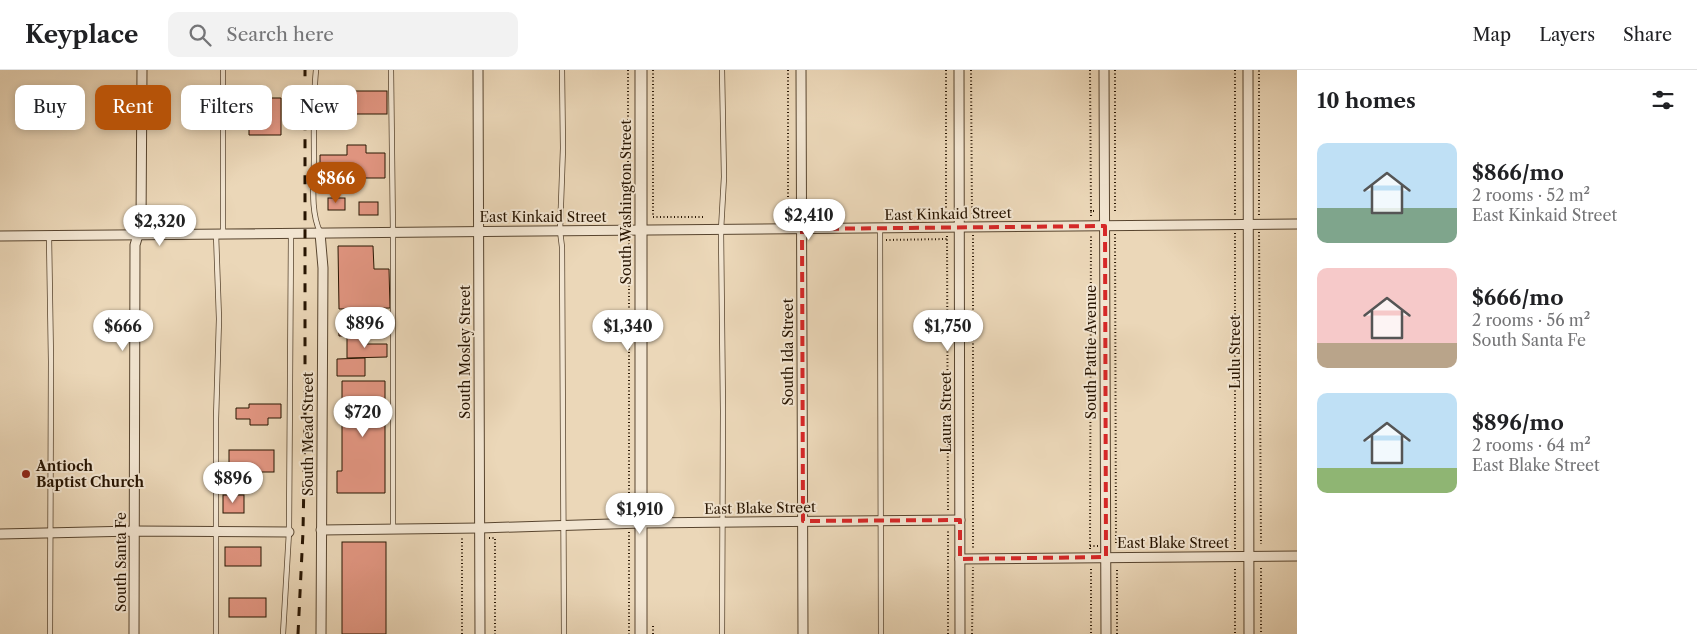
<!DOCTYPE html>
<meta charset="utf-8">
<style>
body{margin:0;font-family:"Libre Caslon Text",serif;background:#f2f2f2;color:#202124;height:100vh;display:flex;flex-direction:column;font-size:19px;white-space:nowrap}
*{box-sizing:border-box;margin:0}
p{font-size:16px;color:#757577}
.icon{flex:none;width:28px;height:28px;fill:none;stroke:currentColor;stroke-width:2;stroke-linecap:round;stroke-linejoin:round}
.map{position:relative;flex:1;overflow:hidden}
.sheet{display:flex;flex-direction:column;background:#fff;width:400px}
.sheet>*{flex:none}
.banner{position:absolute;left:15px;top:15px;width:475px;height:45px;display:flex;gap:10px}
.price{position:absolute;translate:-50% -42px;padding:0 11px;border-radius:18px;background:#fff;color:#222;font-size:16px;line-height:32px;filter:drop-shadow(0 1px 2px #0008)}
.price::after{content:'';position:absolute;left:50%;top:30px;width:15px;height:11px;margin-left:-8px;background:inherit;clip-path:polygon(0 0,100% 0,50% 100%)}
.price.current{background:#b45309;color:#fff}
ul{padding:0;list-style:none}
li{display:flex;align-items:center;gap:15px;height:125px;padding:0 20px}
li span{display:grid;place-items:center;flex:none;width:140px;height:100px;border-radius:10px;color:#555}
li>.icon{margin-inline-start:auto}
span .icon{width:60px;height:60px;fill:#fffc;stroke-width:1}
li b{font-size:21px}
h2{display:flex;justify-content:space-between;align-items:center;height:60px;padding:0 20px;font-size:21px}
.pill{padding:0 18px;border-radius:10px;background:#fff;box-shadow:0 2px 8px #0003;font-size:18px;line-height:45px}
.pill.current{background:#b45309;color:#fff}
header{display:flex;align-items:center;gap:30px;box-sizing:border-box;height:70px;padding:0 25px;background:#fff;border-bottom:1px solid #e0e0e0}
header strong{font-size:24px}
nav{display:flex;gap:28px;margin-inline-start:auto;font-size:18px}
.search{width:350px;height:45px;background:#f2f2f2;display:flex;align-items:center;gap:12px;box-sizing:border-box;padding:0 18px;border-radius:10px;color:#757577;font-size:19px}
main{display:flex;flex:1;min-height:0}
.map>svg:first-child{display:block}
.building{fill:#e39682;stroke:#271401}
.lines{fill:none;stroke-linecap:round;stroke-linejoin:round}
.service-casing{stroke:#58452f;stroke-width:6}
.minor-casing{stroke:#58452f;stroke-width:11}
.tertiary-casing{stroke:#58452f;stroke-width:13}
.path{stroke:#271401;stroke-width:2;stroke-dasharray:1 2.5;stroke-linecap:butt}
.service{stroke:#f2e5d1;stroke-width:4.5}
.minor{stroke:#f2e5d1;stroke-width:9}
.tertiary{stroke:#f2e5d1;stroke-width:11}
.rail{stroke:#271401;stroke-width:3;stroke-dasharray:9 9;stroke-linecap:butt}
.marked{fill:none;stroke:#d62828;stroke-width:4;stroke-dasharray:10 6;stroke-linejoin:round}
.poi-dot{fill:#8f2418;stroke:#f2e5d1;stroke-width:2}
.labels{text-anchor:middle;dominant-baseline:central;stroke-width:4;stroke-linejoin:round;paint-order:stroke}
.street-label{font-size:14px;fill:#271401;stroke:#f2e5d1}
.poi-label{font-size:14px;font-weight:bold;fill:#271401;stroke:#f2e5d1;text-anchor:start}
</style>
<header>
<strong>Keyplace</strong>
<div class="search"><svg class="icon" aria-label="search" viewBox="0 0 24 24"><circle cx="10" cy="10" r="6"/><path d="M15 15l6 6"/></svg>Search here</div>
<nav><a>Map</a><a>Layers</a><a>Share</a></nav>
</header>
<main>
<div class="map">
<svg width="1297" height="564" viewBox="0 0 1297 564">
<rect width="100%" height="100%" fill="#ebd7b8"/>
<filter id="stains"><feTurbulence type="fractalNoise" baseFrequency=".004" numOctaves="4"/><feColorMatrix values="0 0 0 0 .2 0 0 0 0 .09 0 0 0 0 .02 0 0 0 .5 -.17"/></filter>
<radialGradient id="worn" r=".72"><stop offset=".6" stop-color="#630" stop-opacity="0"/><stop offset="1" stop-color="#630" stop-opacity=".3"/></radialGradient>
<g class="building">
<rect x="347" y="21" width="40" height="23"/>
<polygon points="254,28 281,28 281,65 249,65 249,51 254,51"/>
<polygon points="347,75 366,75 366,83 385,83 385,108 345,108 345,117 333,117 333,108 320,108 320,85 347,85"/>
<rect x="328" y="128" width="17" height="12"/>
<rect x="359" y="132" width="19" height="13"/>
<polygon points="338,176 373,176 374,199 389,199 390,238 339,239"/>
<polygon points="338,248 374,248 374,265 339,266"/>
<polygon points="347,268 365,268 365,274 387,274 387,287 347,288"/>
<polygon points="365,288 365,306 337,306 337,289"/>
<polygon points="342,311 385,311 385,423 337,423 337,401 342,401"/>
<polygon points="249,334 281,334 281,348 268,348 268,355 250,355 250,349 236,349 236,338 249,338"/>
<rect x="229" y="380" width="45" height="22"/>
<rect x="223" y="425" width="21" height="18"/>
<rect x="342" y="472" width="44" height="92"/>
<rect x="225" y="477" width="36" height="19"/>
<rect x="229" y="528" width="37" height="19"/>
</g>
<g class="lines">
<defs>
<g id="service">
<path d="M316 0C313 30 314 60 314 89 314 113 310 140 320 162"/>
<polyline points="391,0 393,163 393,459"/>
<polyline points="562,0 563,78 560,161 562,177 564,564"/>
<polyline points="722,0 724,107 721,160 723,341 722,564"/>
<polyline points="880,158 881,564"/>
<polyline points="216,164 219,249 216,349 216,564"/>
<polyline points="223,164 223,0"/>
<polyline points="49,166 51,291 50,564"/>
<polyline points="283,564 289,462 291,164"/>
</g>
<g id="minor">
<polyline points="478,0 480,564"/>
<polyline points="801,0 803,564"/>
<polyline points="959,0 960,564"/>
<polyline points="1104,0 1106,564"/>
<polyline points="1248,0 1249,564"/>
<polyline points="320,163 323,198 321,564"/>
<polyline points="0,166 1297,154"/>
<polyline points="321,460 480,458 642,453 960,450"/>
<polyline points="0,464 135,461 289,462"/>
<polyline points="960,489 1297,486"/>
<polyline points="134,564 135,175 141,155 142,0"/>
</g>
<polyline id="tertiary" points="641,0 641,564"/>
</defs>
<use href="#service" class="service-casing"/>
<use href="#minor" class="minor-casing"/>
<use href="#tertiary" class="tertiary-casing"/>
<g class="path">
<polyline points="628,0 628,153"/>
<polyline points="653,0 653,147 703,147"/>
<polyline points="788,0 788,150"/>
<polyline points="946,0 946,149"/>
<polyline points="971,0 972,148"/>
<polyline points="1090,0 1091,141"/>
<polyline points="1115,0 1115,141"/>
<polyline points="1235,0 1235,146"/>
<polyline points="1259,145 1259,0"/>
<polyline points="1091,146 1091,141 1096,141"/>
<polyline points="1259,162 1261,474"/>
<polyline points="1115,164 1116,475"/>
<polyline points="973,165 973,480"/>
<polyline points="947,166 948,442"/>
<polyline points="629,170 629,445"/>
<polyline points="886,170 947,169"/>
<polyline points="629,462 629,564"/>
<polyline points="489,468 495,468 495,564"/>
<polyline points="1090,476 1098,476"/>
<polyline points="1090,479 1091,164"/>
<polyline points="1235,479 1235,163"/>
<polyline points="1261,498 1261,564"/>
<polyline points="1091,499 1091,564"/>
<polyline points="1235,499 1235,564"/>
<polyline points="653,556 653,564"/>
<polyline points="462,564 462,468 464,468"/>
<polyline points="948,564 948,459"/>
<polyline points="972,564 973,497"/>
<polyline points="1117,564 1117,498"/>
</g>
<use href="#service" class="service"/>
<use href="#minor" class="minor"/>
<use href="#tertiary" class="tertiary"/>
<polyline class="rail" points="298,564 303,462 305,354 305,0"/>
</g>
<path class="marked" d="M1105 156 1106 487 960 489V450L803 451 802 159Z"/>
<circle class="poi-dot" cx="26" cy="404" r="5"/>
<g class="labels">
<g class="street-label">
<text transform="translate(626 132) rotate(-90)">South Washington Street</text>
<text transform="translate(948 144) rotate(-1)">East Kinkaid Street</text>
<text x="543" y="147">East Kinkaid Street</text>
<text transform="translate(465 282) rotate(-90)">South Mosley Street</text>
<text transform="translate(788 282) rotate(-90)">South Ida Street</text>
<text transform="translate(1091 282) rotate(-90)">South Pattie Avenue</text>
<text transform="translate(1235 282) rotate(-90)">Lulu Street</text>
<text transform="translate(946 342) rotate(-90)">Laura Street</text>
<text transform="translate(308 364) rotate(-90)">South Mead Street</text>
<text transform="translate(760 438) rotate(-1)">East Blake Street</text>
<text x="1173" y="473">East Blake Street</text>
<text transform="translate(121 492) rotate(-90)">South Santa Fe</text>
</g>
<g class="poi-label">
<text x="36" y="396">Antioch<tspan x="36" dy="16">Baptist Church</tspan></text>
</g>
</g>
<rect width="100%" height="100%" filter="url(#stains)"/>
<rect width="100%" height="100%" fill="url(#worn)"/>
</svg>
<b class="price current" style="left:336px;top:134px">$866</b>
<b class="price" style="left:809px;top:171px">$2,410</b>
<b class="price" style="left:160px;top:177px">$2,320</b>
<b class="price" style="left:365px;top:279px">$896</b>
<b class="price" style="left:123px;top:282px">$666</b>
<b class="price" style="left:628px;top:282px">$1,340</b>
<b class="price" style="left:948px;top:282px">$1,750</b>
<b class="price" style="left:363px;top:368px">$720</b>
<b class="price" style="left:233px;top:434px">$896</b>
<b class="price" style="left:640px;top:465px">$1,910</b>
<div class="banner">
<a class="pill">Buy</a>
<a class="pill current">Rent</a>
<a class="pill">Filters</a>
<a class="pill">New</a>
</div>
</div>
<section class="sheet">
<h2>10 homes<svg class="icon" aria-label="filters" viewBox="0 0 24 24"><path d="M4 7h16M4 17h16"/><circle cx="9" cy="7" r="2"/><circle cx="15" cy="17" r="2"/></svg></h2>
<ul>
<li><span style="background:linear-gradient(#bfe0f5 65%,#7fa58c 0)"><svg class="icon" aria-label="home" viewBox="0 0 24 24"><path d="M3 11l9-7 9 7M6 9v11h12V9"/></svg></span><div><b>$866/mo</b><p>2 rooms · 52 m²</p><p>East Kinkaid Street</p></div></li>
<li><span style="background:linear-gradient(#f6c9c9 75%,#b9a48a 0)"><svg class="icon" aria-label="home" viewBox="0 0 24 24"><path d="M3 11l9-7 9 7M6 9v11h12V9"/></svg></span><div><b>$666/mo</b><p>2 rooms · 56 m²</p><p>South Santa Fe</p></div></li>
<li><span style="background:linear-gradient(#bfe0f5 75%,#8fb573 0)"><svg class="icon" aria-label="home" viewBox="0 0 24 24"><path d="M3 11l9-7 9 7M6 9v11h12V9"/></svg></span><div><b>$896/mo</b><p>2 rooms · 64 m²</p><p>East Blake Street</p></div></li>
</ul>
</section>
</main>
